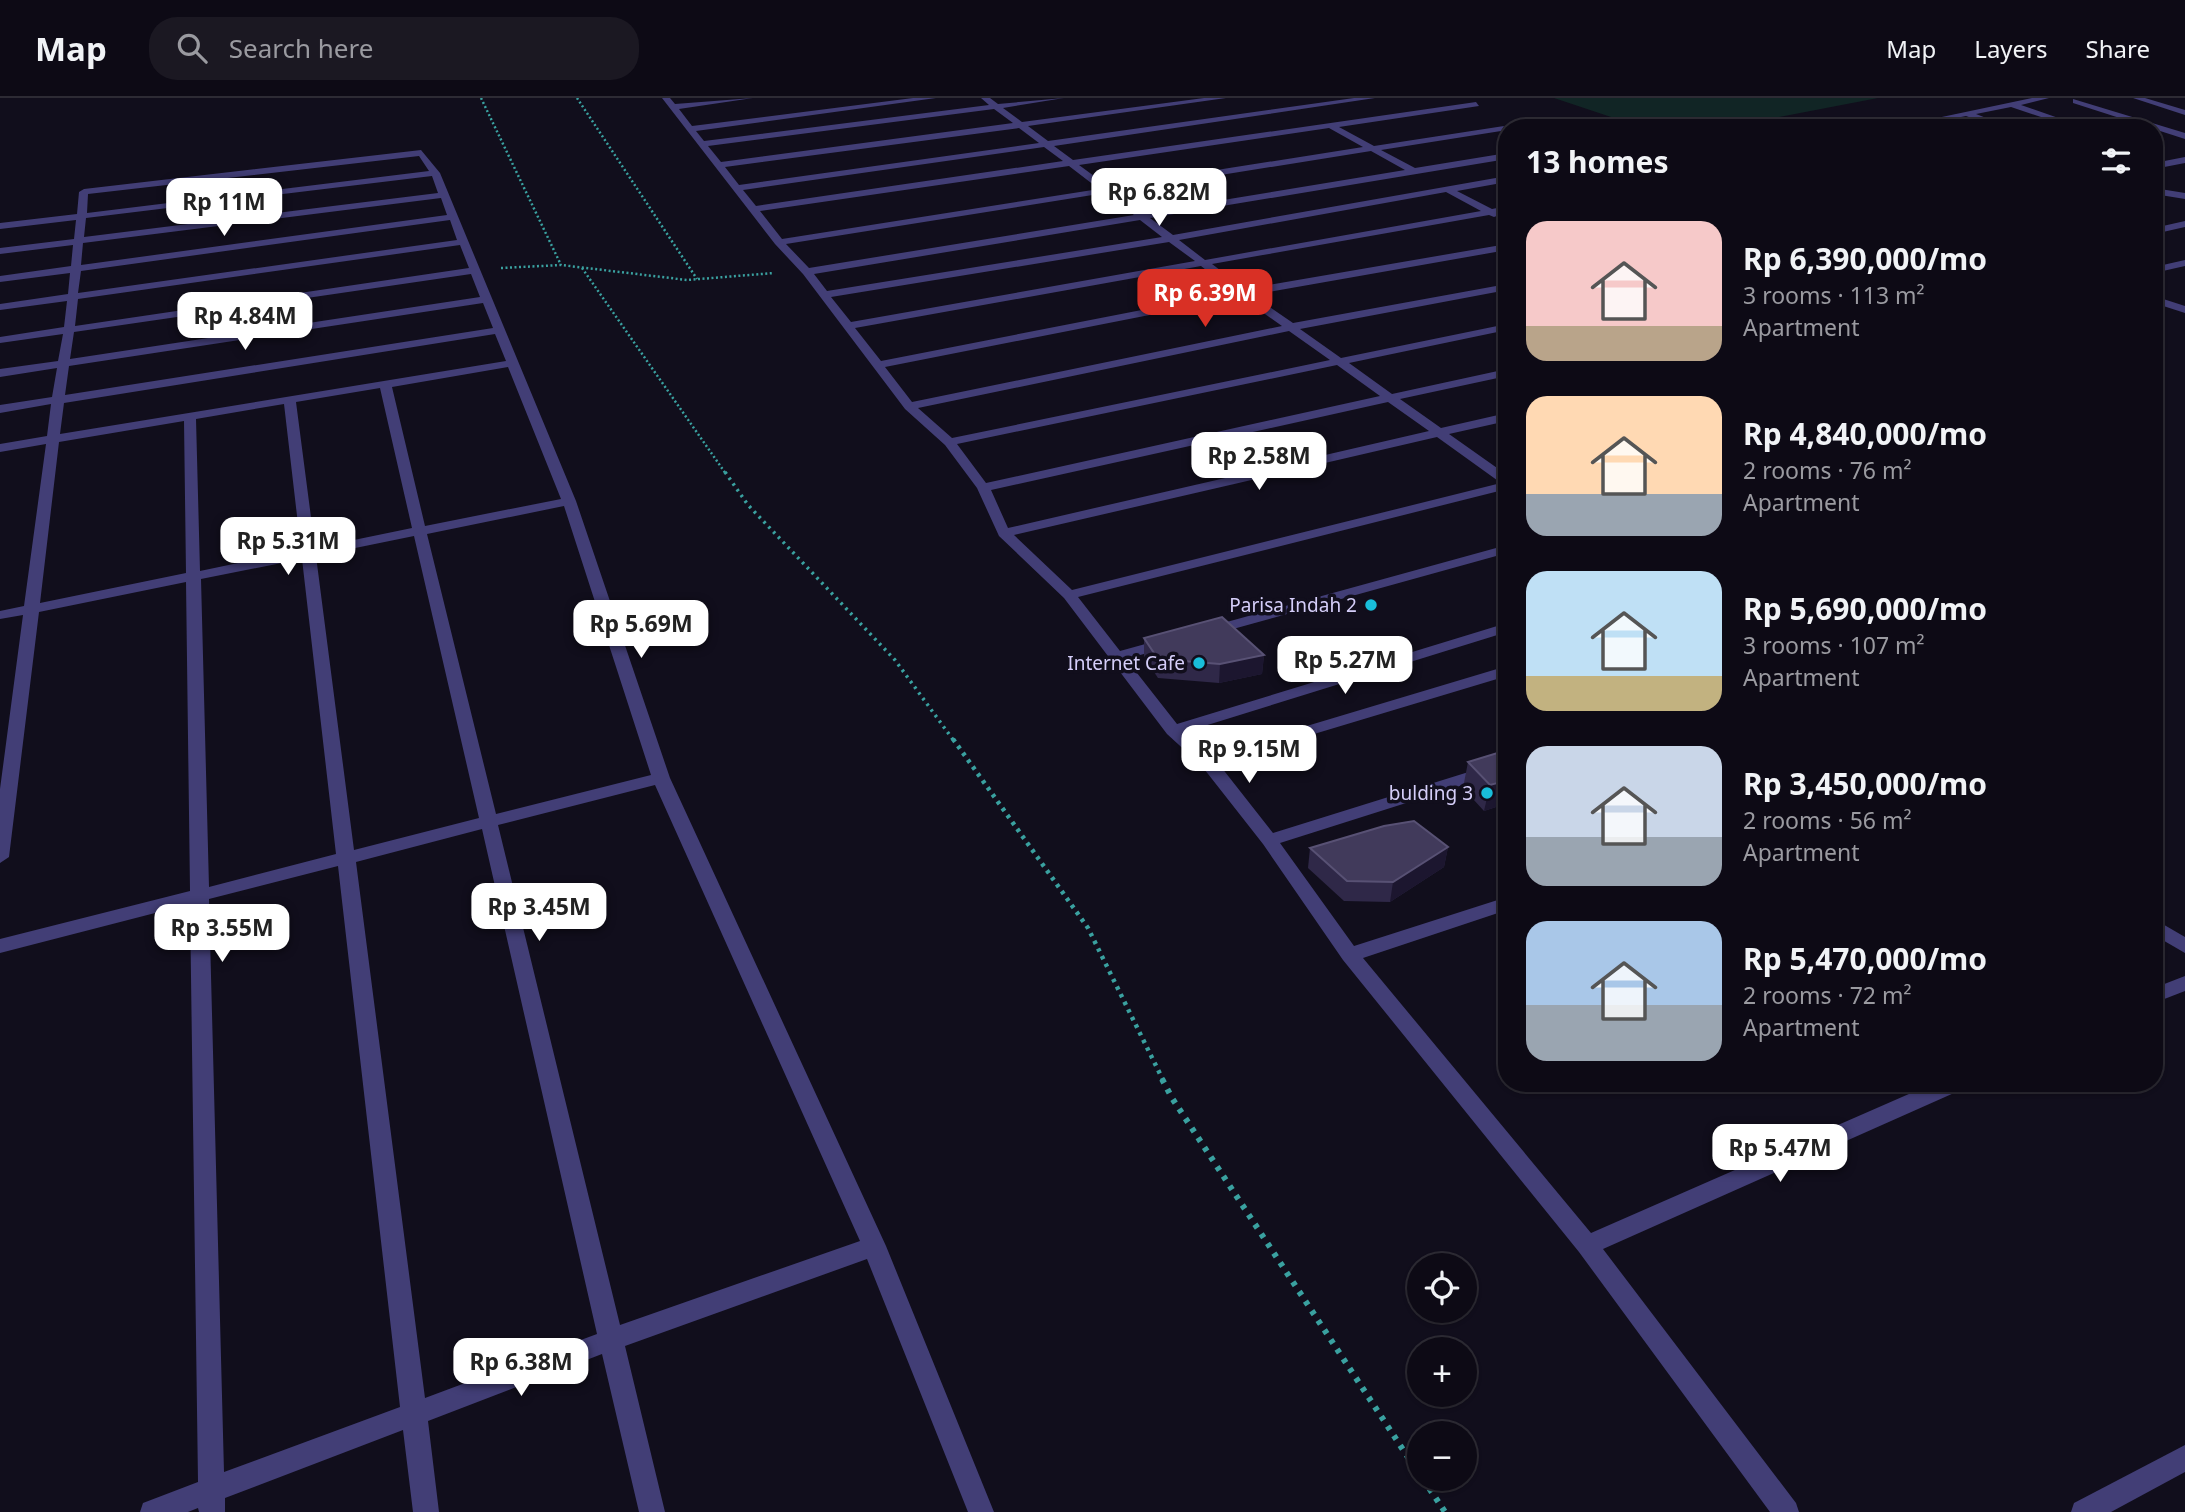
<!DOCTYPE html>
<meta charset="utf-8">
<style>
body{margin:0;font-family:"Noto Sans",sans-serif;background:#1b1822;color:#f1f3f6;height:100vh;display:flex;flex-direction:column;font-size:26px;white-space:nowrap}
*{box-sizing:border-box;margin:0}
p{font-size:23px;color:#9a9aa0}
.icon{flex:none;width:38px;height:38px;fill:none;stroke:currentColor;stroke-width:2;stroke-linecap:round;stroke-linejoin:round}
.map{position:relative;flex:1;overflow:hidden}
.sheet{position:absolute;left:1498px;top:21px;width:665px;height:973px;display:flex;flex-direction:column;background:#0d0a15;border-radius:28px;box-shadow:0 2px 5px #0004,0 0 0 2px #2d2b34}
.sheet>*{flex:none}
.controls{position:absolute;left:1407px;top:1155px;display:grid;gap:14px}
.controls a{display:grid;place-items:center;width:70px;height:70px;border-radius:50%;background:#0d0a15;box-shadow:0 2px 5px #0004,0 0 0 2px #2d2b34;font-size:35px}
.price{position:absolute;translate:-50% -60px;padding:0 16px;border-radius:14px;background:#fff;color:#222;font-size:23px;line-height:46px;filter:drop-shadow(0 2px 4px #0008)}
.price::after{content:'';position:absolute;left:50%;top:42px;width:21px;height:16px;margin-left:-10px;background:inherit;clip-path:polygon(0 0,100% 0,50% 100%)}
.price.current{background:#d93025;color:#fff}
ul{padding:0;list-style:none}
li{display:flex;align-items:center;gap:21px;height:175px;padding:0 28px}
li span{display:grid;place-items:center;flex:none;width:196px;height:140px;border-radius:21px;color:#555}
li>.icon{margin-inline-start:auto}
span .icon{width:84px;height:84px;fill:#fffc;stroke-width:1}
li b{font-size:30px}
h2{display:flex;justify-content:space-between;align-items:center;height:84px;padding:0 28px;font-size:30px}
header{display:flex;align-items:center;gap:42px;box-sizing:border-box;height:98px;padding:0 35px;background:#0d0a15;border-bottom:2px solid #2d2b34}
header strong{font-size:33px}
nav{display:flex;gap:38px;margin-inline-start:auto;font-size:24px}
.search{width:490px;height:63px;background:#1b1822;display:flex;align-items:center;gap:18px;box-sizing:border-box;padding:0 24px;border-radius:28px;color:#9a9aa0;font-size:26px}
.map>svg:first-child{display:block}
.green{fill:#112525}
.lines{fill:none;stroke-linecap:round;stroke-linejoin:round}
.path-far3{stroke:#3aa1a0;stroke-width:2.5;stroke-dasharray:2 2.5;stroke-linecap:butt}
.path-far2{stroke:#3aa1a0;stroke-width:3.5;stroke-dasharray:2.5 4.5;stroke-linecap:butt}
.path-far1{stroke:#3aa1a0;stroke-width:4.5;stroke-dasharray:3.5 5;stroke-linecap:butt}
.path{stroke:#3aa1a0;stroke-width:6;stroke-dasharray:4.5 7;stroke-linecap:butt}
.minor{fill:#423e76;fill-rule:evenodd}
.wall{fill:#2f2848}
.shaded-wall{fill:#1c162f}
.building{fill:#413a5b;stroke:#585174;stroke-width:2}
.poi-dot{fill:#19beda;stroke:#110e1c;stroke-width:2.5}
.labels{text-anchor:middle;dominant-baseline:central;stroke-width:7;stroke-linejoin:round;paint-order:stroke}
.poi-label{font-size:19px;fill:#d5cef9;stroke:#110e1c;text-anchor:end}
</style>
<header>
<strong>Map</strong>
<div class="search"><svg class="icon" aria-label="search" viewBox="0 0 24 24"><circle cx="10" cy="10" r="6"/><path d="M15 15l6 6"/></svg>Search here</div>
<nav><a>Map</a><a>Layers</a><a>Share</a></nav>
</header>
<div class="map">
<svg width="2185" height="1414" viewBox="0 0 2185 1414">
<rect width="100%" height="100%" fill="#110e1c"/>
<polygon class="green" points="1554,0 1878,0 1723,30 1644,30"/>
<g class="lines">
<g class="path-far3">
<polyline points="481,0 561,167"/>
<polyline points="577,0 697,181"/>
<polyline points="501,170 561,167 687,182 774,175"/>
<polyline points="582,170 726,376"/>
</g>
<polyline class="path-far2" points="725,374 748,407 895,562 954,643"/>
<polyline class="path-far1" points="953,641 1088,830 1163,982"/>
<g class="path">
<polyline points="1162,981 1172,1000 1419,1376"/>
<polyline points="1423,1381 1445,1414"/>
</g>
<g class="minor">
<path d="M662 0H670L675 6 753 0 679 11 692 28 913 0H936L696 33 704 43 989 7 981 0H990L998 6 1064 0 1003 10 1022 24 1204 0H1226L1028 28 1048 43 1354 0H1375L1054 48 1073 62 1476 4 1479 8 1339 29 1374 48 1504 28 1501 33 1381 52 1415 70 1507 55V61L1150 120 1173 137 1507 78V84L1457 93 1492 111 1507 108V114L1494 119 1489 117 1212 166 1245 191 1507 146V152L1252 197 1293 225 1507 186V192L1300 231 1341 260 1507 226V232L1349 265 1392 296 1507 271V278L1400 301 1441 330 1507 315V323L1449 336 1507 377V391L1078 499 1120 553 1167 540 1172 542 1175 545 1172 548 1126 561 1177 626 1507 525V534L1185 634 1210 657 1507 568V578L1218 665 1273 735 1507 662V673L1280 745 1354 848 1507 799V812L1363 860 1591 1135 1934 985H1966L1963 991 1603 1151 1796 1405 1799 1414H1770L1579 1154 1343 862 1263 746 1201 667 1167 636 1064 500 999 438 977 390 945 347 905 311 803 176 775 146ZM994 11 1013 25 721 64 708 48ZM1019 30 1039 45 739 87 725 69ZM1329 30 1363 49 1109 89 1079 67ZM1044 49 1063 63 756 108 743 92ZM1371 53 1405 72 1144 115 1115 94ZM1069 68 1099 91 782 141 760 113ZM1446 94 1481 113 1205 162 1179 142ZM1105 95 1134 117 809 170 786 146ZM1140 122 1162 139 827 193 814 176ZM1169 144 1195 163 851 224 831 199ZM1201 168 1234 194 881 263 855 230ZM1241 199 1282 228 912 304 885 269ZM1289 233 1330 262 952 340 918 310ZM1337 267 1380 298 986 385 957 346ZM1388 304 1429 333 1008 430 991 392ZM1437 339 1501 385 1072 492 1014 437Z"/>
<polygon points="2032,0 2049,0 2021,7 2087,30 2074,30 2011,9 1976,16 2012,30 1999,30 1966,18 1941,23 1937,20"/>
<polygon points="2133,0 2145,0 2185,12 2185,17"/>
<polygon points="2073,1 2185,35 2185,41 2073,5"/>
<path d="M421 52 440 75 576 403 670 680 886 1148 994 1414H968L867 1161 625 1248 665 1414H639L602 1256 428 1323 439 1414H413L403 1332 225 1400V1414H199L198 1410 188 1414H140L143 1405 198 1384 190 806 0 855V841L190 793 186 484 39 514 9 759 0 765V691L23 517 0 521V513L24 508 46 346 0 354V346L47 338 51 306 0 315V307L52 299 57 270 0 279V271L58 263 63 236 0 245V239L64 229 67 203 0 212V206L68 196 70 175 0 184V178L71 168 73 147 0 156V150L74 141 76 122 0 131V125L77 116 79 94 84 91ZM419 58 429 73 87 115 88 96ZM432 78 438 95 84 139 86 120ZM441 100 447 117 81 167 83 145ZM450 122 457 142 78 195 81 173ZM460 147 469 170 75 228 78 201ZM471 176 480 199 70 261 74 234ZM483 205 493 230 65 297 69 268ZM495 236 506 263 60 336 64 305ZM508 269 561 401 425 428 392 289ZM380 290 412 430 315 450 296 304ZM284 306 301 452 200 473 196 321ZM184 323 186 475 40 505 59 344ZM564 408 651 677 496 716 427 436ZM414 438 479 720 354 752 316 458ZM302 461 336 756 209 789 201 481ZM655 687 860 1143 620 1227 498 727ZM482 731 597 1236 425 1300 356 764ZM338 768 400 1309 224 1374 209 801Z"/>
<polygon points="2185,59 2185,65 2154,71 2154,65"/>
<polygon points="2154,90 2185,95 2185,101 2154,96"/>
<polygon points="2185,123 2185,129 2154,136 2154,130"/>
<polygon points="2185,162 2185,168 2154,175 2154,169"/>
<polygon points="2154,198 2185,208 2185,215 2154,205"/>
<polygon points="1507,447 1507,455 1215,536 1210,538 1202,533 1205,530"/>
<polygon points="2154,821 2185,839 2185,855 2154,837"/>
<polygon points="2185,878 2185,893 2154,905 2154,890"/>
<polygon points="2185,1347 2185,1374 2111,1414 2071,1414 2074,1405"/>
</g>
</g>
<g class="wall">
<polygon points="1144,540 1264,557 1262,576 1219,585 1158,580 1144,559"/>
<polygon points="1507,652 1507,717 1499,708 1484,713 1463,690 1468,664"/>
<polygon points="1448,749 1444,769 1390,804 1344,803 1308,770 1310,750"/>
</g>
<g class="shaded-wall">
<polygon points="1264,557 1262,576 1219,585 1220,566"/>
<polygon points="1505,683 1499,708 1484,713 1490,687"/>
<polygon points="1448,749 1444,769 1390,804 1393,784"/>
</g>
<g class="building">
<polygon points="1222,519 1264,557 1220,566 1158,561 1144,540"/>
<polygon points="1507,652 1507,685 1505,683 1490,687 1468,664"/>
<polygon points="1414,723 1448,749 1393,784 1347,783 1310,750 1384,728"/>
</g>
<g class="poi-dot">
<circle cx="1371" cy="507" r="7"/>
<circle cx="1199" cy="565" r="7"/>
<circle cx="1487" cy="695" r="7"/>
</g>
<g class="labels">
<g class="poi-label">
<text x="1357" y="507">Parisa Indah 2</text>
<text x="1185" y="565">Internet Cafe</text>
<text x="1473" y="695">bulding 3</text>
</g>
</g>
</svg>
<div class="controls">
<a><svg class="icon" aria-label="locate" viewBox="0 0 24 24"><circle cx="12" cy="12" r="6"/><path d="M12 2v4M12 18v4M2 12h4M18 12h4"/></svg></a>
<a>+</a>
<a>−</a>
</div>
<b class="price" style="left:1159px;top:130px">Rp 6.82M</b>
<b class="price" style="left:224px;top:140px">Rp 11M</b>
<b class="price current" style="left:1205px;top:231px">Rp 6.39M</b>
<b class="price" style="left:245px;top:254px">Rp 4.84M</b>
<b class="price" style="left:1259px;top:394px">Rp 2.58M</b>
<b class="price" style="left:288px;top:479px">Rp 5.31M</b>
<b class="price" style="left:641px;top:562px">Rp 5.69M</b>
<b class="price" style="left:1345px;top:598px">Rp 5.27M</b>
<b class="price" style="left:1249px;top:687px">Rp 9.15M</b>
<b class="price" style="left:539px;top:845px">Rp 3.45M</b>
<b class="price" style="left:222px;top:866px">Rp 3.55M</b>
<b class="price" style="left:1780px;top:1086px">Rp 5.47M</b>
<b class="price" style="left:521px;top:1300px">Rp 6.38M</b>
<section class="sheet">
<h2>13 homes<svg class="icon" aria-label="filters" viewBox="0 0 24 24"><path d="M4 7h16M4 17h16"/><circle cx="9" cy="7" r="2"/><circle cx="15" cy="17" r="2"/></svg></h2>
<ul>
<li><span style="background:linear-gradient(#f6c9c9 75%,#b9a48a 0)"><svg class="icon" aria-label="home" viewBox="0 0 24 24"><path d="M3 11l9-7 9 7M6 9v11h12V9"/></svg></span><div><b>Rp 6,390,000/mo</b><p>3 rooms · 113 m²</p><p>Apartment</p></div></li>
<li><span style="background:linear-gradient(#ffd9b3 70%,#9aa5b1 0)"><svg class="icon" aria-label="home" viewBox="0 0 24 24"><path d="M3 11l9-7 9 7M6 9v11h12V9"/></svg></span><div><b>Rp 4,840,000/mo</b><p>2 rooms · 76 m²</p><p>Apartment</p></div></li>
<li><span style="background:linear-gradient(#bfe0f5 75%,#c2b280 0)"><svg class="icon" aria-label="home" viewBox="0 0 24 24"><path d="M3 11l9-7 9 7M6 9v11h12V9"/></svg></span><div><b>Rp 5,690,000/mo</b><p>3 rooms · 107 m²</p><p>Apartment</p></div></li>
<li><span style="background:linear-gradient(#c9d6e8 65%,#9aa5b1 0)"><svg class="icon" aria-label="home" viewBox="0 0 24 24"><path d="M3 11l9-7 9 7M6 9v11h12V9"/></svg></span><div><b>Rp 3,450,000/mo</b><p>2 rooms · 56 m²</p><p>Apartment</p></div></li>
<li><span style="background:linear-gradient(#a9c7e8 60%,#9aa5b1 0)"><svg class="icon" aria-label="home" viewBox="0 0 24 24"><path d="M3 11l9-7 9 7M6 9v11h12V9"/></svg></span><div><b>Rp 5,470,000/mo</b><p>2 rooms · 72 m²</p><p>Apartment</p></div></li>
</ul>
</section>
</div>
